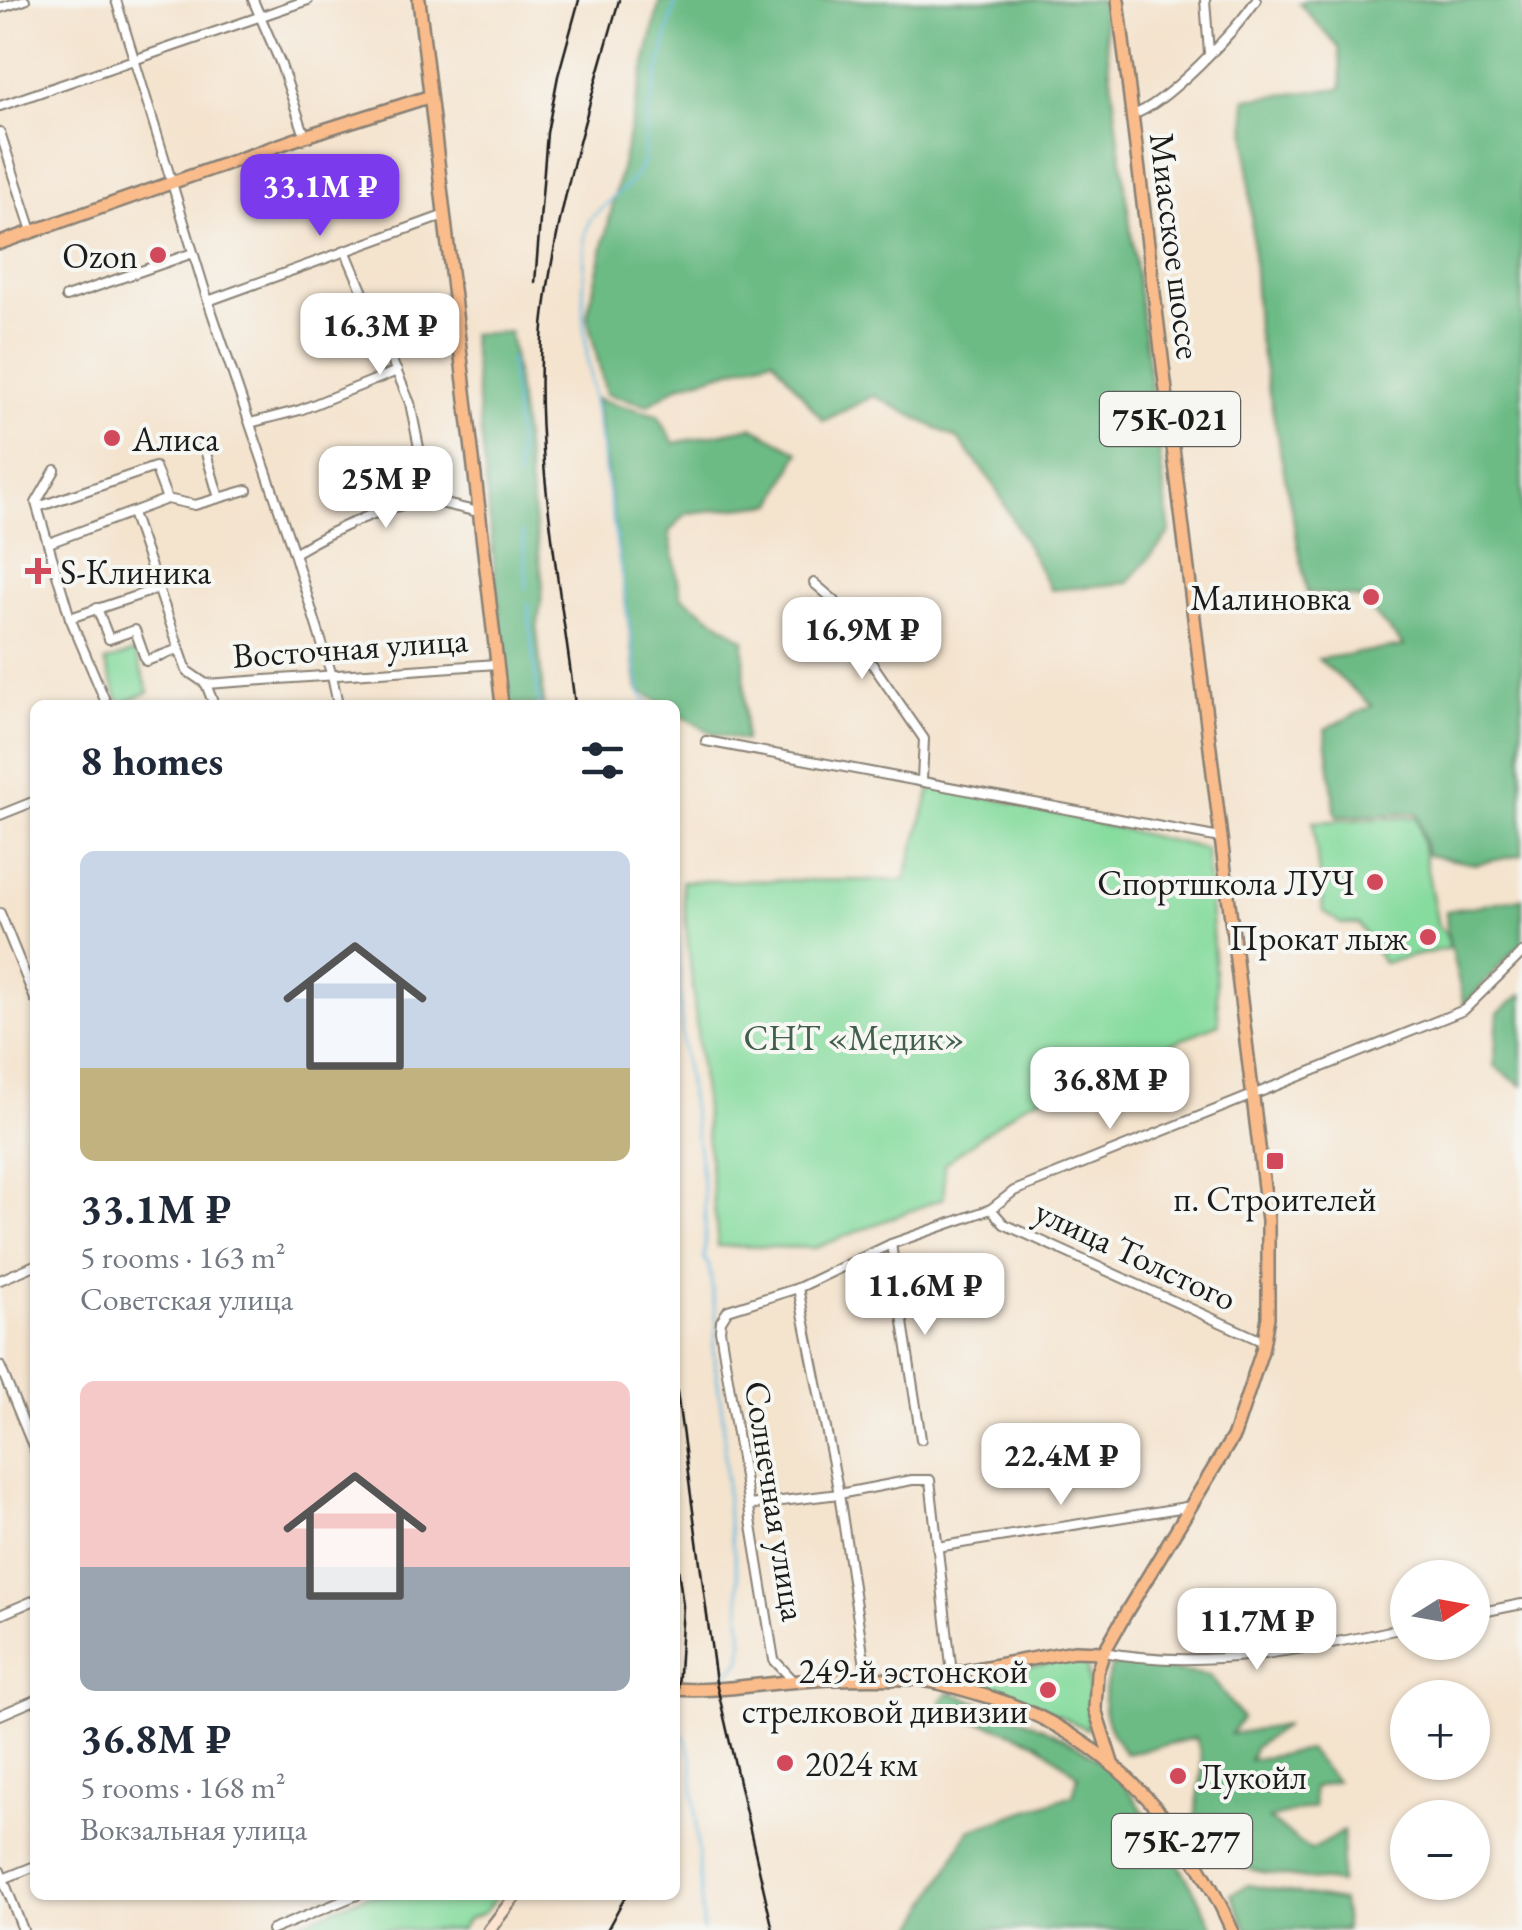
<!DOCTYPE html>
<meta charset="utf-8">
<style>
body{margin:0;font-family:"EB Garamond",serif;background:#f6f6f7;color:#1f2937;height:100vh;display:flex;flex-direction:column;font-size:38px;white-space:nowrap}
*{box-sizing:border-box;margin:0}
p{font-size:32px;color:#747a83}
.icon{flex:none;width:55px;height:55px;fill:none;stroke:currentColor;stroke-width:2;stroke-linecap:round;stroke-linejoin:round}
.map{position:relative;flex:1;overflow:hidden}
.drawer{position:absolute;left:30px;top:700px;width:650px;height:1200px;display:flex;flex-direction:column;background:#fff;border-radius:15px;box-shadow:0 2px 8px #0004}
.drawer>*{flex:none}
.needle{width:65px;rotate:79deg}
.buttons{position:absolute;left:1390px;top:1560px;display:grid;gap:20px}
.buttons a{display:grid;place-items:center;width:100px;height:100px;border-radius:50%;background:#fff;box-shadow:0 2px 8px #0004;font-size:50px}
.price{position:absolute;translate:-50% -85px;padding:0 22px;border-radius:20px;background:#fff;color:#222;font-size:32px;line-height:65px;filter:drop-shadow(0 2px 5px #0008)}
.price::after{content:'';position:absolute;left:50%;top:60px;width:30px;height:22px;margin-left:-15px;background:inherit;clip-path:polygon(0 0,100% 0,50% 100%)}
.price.on{background:#7c3aed;color:#fff}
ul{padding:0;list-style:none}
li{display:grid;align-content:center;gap:20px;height:530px;padding:0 50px}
li span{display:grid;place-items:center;height:310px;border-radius:15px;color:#555}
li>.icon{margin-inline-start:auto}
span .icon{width:180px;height:180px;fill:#fffc;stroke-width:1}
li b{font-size:42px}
h2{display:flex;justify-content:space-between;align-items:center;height:120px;padding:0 50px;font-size:42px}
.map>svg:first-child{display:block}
.green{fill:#86db9e;stroke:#517c5d;stroke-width:2.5}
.forest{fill:#6cbb85;stroke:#446c50;stroke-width:2.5}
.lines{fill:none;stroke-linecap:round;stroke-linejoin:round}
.stream{stroke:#63b9e0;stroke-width:2.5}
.minor-casing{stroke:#888074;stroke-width:12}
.secondary-casing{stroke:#888074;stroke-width:15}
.primary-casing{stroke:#888074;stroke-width:16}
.minor{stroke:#fff;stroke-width:8}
.secondary{stroke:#fde4d1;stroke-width:10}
.primary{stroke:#fabc8b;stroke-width:11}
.rail{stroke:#1c1c1c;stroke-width:2.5}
.poi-dot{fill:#d1495b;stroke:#f6f6f2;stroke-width:4}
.labels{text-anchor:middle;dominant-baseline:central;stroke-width:8;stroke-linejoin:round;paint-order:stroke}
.shield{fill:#f6f6f2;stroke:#5d5d5c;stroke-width:2.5}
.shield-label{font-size:32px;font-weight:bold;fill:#1c1c1c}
.street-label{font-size:35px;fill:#1c1c1c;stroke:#f6f6f2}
.poi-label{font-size:35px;fill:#1c1c1c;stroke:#f6f6f2;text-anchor:end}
.park-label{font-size:35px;fill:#415f4a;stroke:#f6f6f2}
</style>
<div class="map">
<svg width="1522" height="1930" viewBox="0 0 1522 1930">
<rect width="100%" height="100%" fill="#f6f6f2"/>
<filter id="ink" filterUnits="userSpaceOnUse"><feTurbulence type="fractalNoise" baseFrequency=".01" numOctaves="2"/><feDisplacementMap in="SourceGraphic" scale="20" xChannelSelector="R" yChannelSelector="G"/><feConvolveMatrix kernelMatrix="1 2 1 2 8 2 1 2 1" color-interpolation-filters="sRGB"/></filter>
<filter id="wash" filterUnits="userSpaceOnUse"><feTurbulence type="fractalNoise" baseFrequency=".0048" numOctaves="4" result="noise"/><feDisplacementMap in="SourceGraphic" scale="40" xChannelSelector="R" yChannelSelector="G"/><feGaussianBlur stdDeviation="2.25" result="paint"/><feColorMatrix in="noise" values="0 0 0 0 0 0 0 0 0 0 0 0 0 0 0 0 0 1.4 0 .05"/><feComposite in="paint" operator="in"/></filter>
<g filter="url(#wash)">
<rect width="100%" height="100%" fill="#f4e3cd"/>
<g class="green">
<polygon points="135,652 149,692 120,704 105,662"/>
<polygon points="932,784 1206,849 1219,1024 1024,1104 944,1164 944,1198 815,1248 718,1246 682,881 905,880"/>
<polygon points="1417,817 1438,926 1446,934 1450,948 1383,963 1359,924 1341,924 1323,911 1313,822"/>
<path d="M1076 1657 1085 1661C1091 1680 1089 1709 1087 1729L1031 1702 969 1680Z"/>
<polygon points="367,1895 498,1895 484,1913 468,1919 460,1930 283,1930"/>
</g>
<g class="forest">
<polygon points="660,0 1101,0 1170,533 1128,583 1051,590 992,482 959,440 874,396 823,421 773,358 680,385 648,405 606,394 587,316"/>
<polygon points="1308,0 1522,0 1522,855 1475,864 1427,855 1417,813 1337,817 1335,810 1325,729 1372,706 1318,659 1404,646 1359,598 1307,593 1257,329 1245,99 1342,88 1339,48 1299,3"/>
<polygon points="510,332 543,586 537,631 544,705 508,705 471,334"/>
<polygon points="596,399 658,415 674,443 752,427 799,452 774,504 687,513 669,532 681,596 744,640 745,741 712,733 675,712 675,705 663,705 638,689"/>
<polygon points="1522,898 1522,942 1464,1005 1447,932 1446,911"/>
<polygon points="1522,994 1522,1086 1494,1066 1498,1013"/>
<path d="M1128 1663 1210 1676 1242 1718 1231 1734 1286 1725 1255 1747 1249 1760 1308 1750 1336 1781 1313 1788 1314 1807 1269 1819 1311 1850 1344 1831 1340 1883C1308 1878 1196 1873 1195 1830 1194 1795 1210 1772 1195 1738L1125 1754C1103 1720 1097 1706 1112 1666Z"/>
<path d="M949 1692C1006 1712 1069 1733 1115 1773 1124 1781 1131 1794 1138 1804 1167 1844 1194 1885 1214 1930H914L969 1830 1073 1795 1078 1775 1036 1742 991 1725 943 1715 941 1701Z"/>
<polygon points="1248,1885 1342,1901 1346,1930 1247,1930 1231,1894"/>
</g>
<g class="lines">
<g class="stream">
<polyline points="510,357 517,433 518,479"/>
<polyline points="523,532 527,588"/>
<polyline points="528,603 539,705"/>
<polyline points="649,705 640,693 588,363 583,315 585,235 590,219 630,183 643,164 648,115 676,0"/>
<path d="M675 927C680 970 679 1013 684 1057 693 1123 710 1191 704 1258L709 1265 717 1324 713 1349 723 1418 728 1518 738 1578 743 1643 741 1660 723 1678"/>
<polyline points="684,1735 692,1758 703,1930"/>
</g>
</g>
</g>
<g filter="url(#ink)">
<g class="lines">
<defs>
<g id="minor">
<polyline points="116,0 208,301 294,553 332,676 338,705"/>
<polyline points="253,0 280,62 305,136"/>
<polyline points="1205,0 1209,53"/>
<polyline points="0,8 25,0"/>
<polyline points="0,106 308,0"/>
<path d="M1132 115C1164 106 1238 29 1256 0"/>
<polyline points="0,132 32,231"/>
<polyline points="345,250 410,403 430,502"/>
<polyline points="66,297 193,253"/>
<polyline points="208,301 445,215"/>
<polyline points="250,423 300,410 397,371"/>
<polyline points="203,443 219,498"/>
<polyline points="55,470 36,503 70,618 107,705"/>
<polyline points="38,507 155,467 167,499"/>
<polyline points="132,513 187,671 206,684 214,705"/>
<polyline points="49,543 167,499 195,505 247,490"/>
<path d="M294 553C328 533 393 499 433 502 448 504 464 509 479 512"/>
<polyline points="814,583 835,601 849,650 873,665 924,739 922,780"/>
<polyline points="97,608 109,639 135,630 146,661 179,649"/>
<polyline points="70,618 157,589"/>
<polyline points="206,684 497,664"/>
<polyline points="706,741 1220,838"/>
<polyline points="0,815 35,801"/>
<polyline points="0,913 35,999"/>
<polyline points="991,1209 1004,1224 1264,1342"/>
<polyline points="891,1244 921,1439"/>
<polyline points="0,1280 35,1265"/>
<polyline points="798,1288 839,1494 867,1679"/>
<polyline points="0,1366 35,1451"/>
<polyline points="749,1505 839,1494 912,1480 930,1480 952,1674"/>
<polyline points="937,1547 1192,1506"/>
<polyline points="1472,1614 1522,1604"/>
<polyline points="0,1615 35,1600"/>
<path d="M1104 1652C1203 1671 1310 1649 1408 1627"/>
<polyline points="794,1681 774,1660 720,1330 721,1321 728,1310 798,1288 891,1244 991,1209 1014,1191 1464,1010 1522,953"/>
<polyline points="0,1715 35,1700"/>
<polyline points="0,1871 23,1930"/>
<polyline points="3,1879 35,1866"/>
<polyline points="272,1930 357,1895"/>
</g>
<polyline id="secondary" points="489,1930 516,1895"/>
<g id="primary">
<polyline points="419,0 502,705"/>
<polyline points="0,243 305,136 428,97"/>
<polyline points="926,1678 1074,1651 1104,1652"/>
<path d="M675 1689C713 1692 751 1685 789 1682 829 1678 871 1678 912 1679 934 1680 957 1688 979 1694 1098 1727 1183 1818 1232 1930"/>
<polyline points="1113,1766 1095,1709 1097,1672 1104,1652 1127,1611 1234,1435 1262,1351 1268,1317 1268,1220 1118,0"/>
</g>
</defs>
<use href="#minor" class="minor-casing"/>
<use href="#secondary" class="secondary-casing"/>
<use href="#primary" class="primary-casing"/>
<use href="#minor" class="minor"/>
<use href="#secondary" class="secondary"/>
<use href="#primary" class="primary"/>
<g class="rail">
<polyline points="535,283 547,133 558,76 579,0"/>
<path d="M575 705C560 582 532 450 543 326 554 216 589 107 619 0"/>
<polyline points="675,1377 716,1682 773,1930"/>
<polyline points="675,1545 683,1606 675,1740"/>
<polyline points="607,1930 626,1895"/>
</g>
</g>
</g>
<g class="poi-dot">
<circle cx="158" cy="255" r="10"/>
<circle cx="112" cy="438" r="10"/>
<path d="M33 556h10v10h10v10h-10v10h-10v-10h-10v-10h10z"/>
<circle cx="1371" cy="597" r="10"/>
<circle cx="1375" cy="882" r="10"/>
<circle cx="1428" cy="937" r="10"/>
<rect x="1265" y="1151" width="20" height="20" rx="5"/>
<circle cx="1048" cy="1690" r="10"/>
<circle cx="785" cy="1763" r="10"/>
<circle cx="1178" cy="1776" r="10"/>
</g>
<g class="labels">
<g class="shield">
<rect x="1100" y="392" width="140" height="54" rx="8"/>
<rect x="1112" y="1814" width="140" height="54" rx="8"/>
</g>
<g class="shield-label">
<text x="1170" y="419">75К-021</text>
<text x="1182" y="1841">75К-277</text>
</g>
<g class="street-label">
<text transform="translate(1176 246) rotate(83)">Миасское шоссе</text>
<text transform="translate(350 647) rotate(-4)">Восточная улица</text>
<text transform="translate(1136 1254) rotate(25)">улица Толстого</text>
<text transform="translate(776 1501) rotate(81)">Солнечная улица</text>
</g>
<g class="poi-label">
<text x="138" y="255">Ozon</text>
<text x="132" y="438" text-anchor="start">Алиса</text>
<text x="60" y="571" text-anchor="start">S-Клиника</text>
<text x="1351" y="597">Малиновка</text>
<text x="1355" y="882">Спортшкола ЛУЧ</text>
<text x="1408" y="937">Прокат лыж</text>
<text x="1275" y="1198" text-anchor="middle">п. Строителей</text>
<text x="1028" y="1670">249-й эстонской<tspan x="1028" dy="40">стрелковой дивизии</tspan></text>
<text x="805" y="1763" text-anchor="start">2024 км</text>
<text x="1198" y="1776" text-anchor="start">Лукойл</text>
</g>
<g class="park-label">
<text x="854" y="1037">СНТ «Медик»</text>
</g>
</g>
</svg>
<div class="buttons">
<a><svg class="needle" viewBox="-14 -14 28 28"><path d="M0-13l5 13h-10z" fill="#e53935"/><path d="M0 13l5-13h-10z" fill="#747a83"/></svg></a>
<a>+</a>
<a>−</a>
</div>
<b class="price on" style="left:320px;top:239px">33.1M ₽</b>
<b class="price" style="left:380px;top:378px">16.3M ₽</b>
<b class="price" style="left:386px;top:531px">25M ₽</b>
<b class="price" style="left:862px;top:682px">16.9M ₽</b>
<b class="price" style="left:1110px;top:1132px">36.8M ₽</b>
<b class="price" style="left:925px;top:1338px">11.6M ₽</b>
<b class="price" style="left:1061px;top:1508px">22.4M ₽</b>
<b class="price" style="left:1257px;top:1673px">11.7M ₽</b>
<section class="drawer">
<h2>8 homes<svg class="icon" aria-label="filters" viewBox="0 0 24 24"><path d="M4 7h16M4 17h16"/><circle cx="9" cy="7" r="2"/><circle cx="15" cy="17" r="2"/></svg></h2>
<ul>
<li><span style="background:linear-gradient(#c9d6e8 70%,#c2b280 0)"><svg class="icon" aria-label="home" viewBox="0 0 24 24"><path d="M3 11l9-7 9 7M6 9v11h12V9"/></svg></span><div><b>33.1M ₽</b><p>5 rooms · 163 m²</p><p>Советская улица</p></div></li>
<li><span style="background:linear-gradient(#f6c9c9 60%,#9aa5b1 0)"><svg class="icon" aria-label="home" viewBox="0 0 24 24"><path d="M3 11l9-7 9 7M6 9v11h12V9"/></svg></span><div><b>36.8M ₽</b><p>5 rooms · 168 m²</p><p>Вокзальная улица</p></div></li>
</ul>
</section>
</div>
